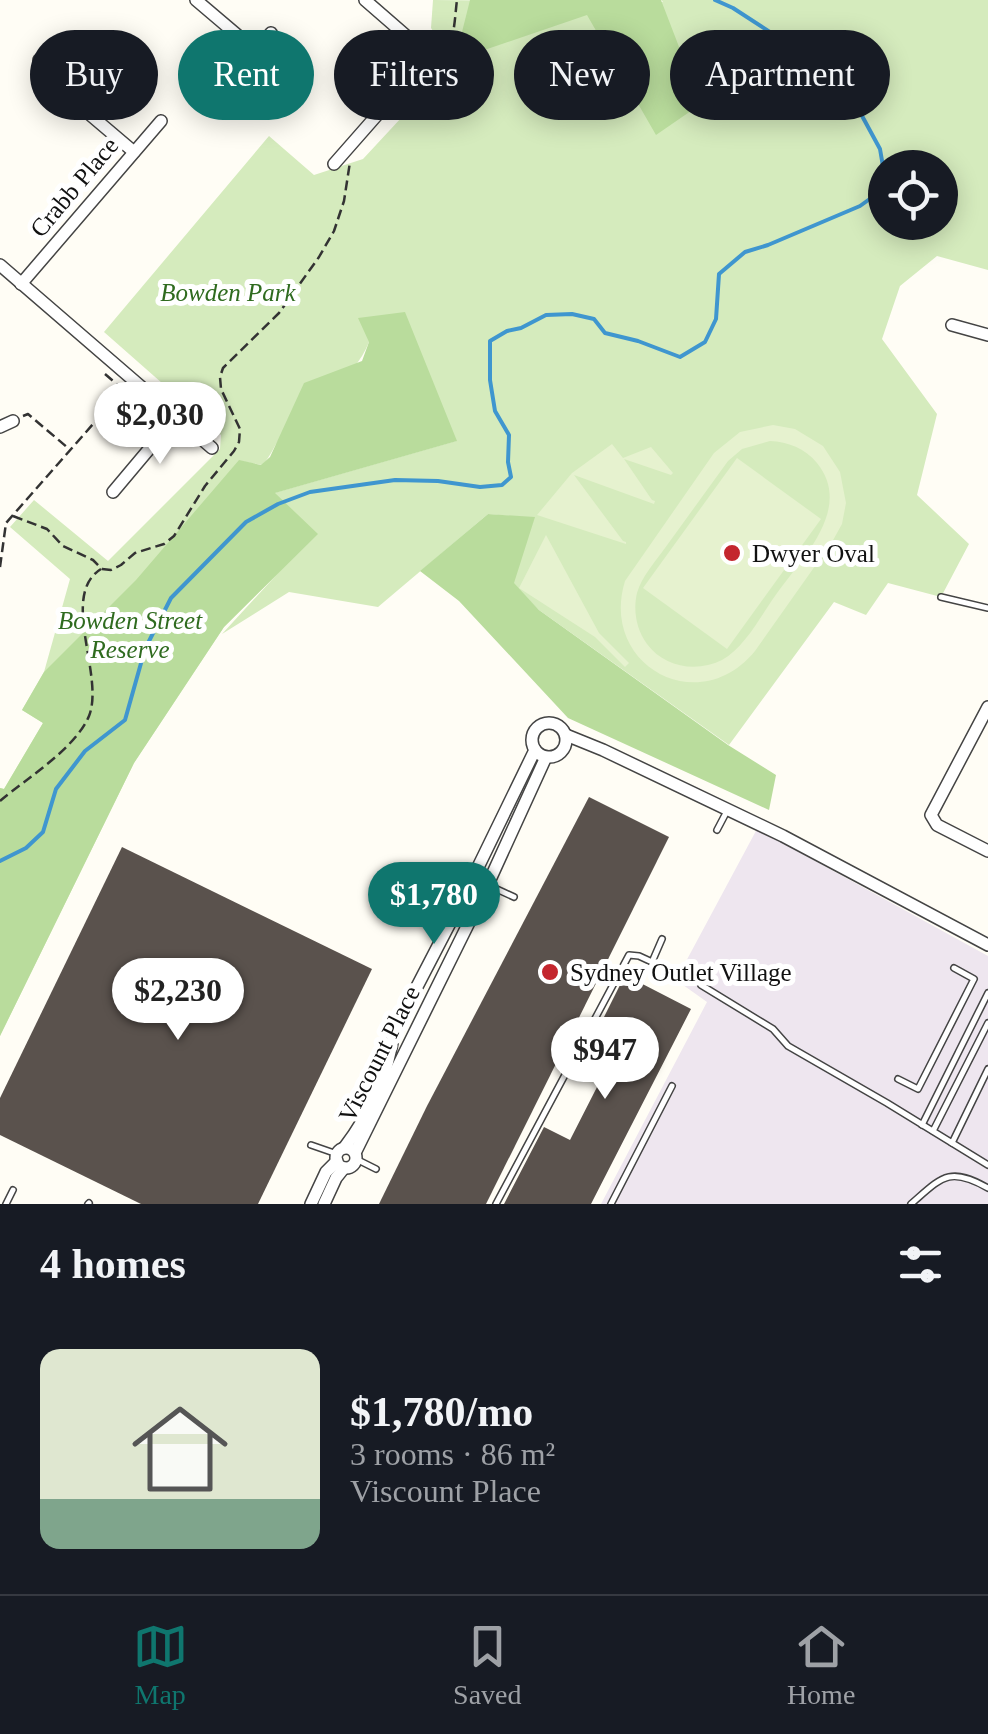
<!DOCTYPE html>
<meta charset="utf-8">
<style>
body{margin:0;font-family:Georgia,serif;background:#20242c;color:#f1f3f6;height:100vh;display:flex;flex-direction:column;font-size:38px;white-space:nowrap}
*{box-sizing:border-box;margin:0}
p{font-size:32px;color:#9ea1a6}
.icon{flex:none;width:55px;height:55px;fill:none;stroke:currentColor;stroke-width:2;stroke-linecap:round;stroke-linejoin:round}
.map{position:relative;height:1204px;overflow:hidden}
.side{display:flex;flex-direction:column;background:#171b24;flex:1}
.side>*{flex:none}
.top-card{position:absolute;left:30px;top:30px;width:930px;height:90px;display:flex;gap:20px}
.fabs{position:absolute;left:868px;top:150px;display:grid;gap:20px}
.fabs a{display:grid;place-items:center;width:90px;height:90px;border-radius:50%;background:#171b24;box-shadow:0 5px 25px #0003;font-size:50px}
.price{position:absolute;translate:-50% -85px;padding:0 22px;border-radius:35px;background:#fff;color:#222;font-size:32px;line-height:65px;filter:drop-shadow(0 2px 5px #0008)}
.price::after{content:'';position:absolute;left:50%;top:60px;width:30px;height:22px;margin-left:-15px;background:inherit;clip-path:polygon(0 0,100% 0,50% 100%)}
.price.current{background:#0f766e;color:#fff}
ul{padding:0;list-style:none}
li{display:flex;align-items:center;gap:30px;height:250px;padding:0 40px}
li span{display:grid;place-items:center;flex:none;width:280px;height:200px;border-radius:20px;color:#555}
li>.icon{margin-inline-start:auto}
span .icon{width:120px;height:120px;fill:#fffc;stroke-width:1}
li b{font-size:42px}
h2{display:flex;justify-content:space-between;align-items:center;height:120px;padding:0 40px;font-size:42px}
.tag{padding:0 35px;border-radius:45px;background:#171b24;box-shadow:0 5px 25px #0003;font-size:35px;line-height:90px}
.tag.current{background:#0f766e;color:#fff}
.tabs{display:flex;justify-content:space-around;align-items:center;height:140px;border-top:2px solid #363941;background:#171b24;font-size:28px;color:#9ea1a6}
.tabs a{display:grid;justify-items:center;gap:5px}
.tabs .current{color:#0f766e}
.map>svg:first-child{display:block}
.industrial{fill:#eee6ef}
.green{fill:#d5ebbd;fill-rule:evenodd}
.forest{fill:#b9dc9c}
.pitch{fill:#e6f2cf;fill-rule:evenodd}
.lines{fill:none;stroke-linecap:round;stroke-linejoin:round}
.stream{stroke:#3f96cf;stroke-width:4}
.building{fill:#5a524d}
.lane-casing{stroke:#444;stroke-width:8}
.street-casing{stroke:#444;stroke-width:14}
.path{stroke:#333;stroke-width:2.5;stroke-dasharray:10 5;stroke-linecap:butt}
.lane{stroke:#fff;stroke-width:5}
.street{stroke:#fff;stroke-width:11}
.poi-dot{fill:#c4262e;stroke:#fff;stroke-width:4}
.labels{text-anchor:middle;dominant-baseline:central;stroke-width:10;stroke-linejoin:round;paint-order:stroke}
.street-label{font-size:25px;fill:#111;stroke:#fff}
.park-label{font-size:25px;font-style:italic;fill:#2f6b1f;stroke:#fff}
.poi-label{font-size:25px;fill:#111;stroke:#fff;text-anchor:start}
</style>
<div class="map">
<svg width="988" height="1204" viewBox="0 0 988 1204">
<rect width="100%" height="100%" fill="#fffdf5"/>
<polygon class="industrial" points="757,829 988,956 988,1204 601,1204 707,1002 676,980"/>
<path class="green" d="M433 0 663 2 661 0H988V270L937 256 900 286 882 339 937 414 917 495 969 544 941 597 888 583 866 615 834 602 729 745 539 610 513 583 534 518 488 514 378 607 289 592 222 634 281 570 224 627 134 763 0 1036V788L4 789 43 723 22 710 44 672 70 579 10 527 34 500 108 561 220 449 221 435 104 332 269 136 314 175 363 159 454 61 431 28ZM885 168H940V222H885ZM369 342 456 441 274 493 240 461 262 465C272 456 274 443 284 433 312 404 354 380 369 342Z"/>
<g class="forest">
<polygon points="470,0 661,0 701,104 656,135 587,15 455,60"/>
<polygon points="405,312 457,441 275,493 318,534 224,627 134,763 0,1036 0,788 4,789 43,723 22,710 44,672 136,580 239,460 261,465 270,457 304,383 362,361 369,342 358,318"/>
<polygon points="488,514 535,517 514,583 539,610 728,745 776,775 769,810 568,718 459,601 420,571"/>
</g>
<g class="pitch">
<path d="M773 425 795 429 823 446 840 472 846 503 842 524 832 542 755 651C699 720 599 665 625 581L714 453 740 432ZM770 441C788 442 805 448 817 463 854 509 801 559 775 596 760 617 745 647 722 660 696 673 664 667 647 644 636 629 633 610 637 593 642 576 655 562 665 548 686 519 707 490 728 461L742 449Z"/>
<polygon points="612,444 623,458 651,447 673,473 671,475 624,459 652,500 655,501 654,504 574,475 623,541 626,542 626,544 537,515 572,473"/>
<polygon points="737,458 821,519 727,649 643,588"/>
<polygon points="546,535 599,633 629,663 625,667 595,637 519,588"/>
</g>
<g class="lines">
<g class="stream">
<polyline points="715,0 733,8 842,79 880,149 885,178"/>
<polyline points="0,861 26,848 43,832 56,789 85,751 125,720 145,649 171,598 246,522 278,504 310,492 395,480 438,481 480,487 502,485 511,477 508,462 509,435 495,411 490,380 490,341 507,331 521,328 546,315 572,314 594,319 605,333 638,341 680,357 705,342 716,319 719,274 745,252 768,245 860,206 885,188"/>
</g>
</g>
<g class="building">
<polygon points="589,797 669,837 486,1204 379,1204 427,1106"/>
<polygon points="122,847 372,969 258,1204 141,1204 0,1135 0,1098"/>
<polygon points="625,975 691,1009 591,1204 504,1204 544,1127 570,1140 621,1040 598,1029"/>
</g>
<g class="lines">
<defs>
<g id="lane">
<polyline points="941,597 988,608"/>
<polyline points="717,830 727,811"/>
<polyline points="490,886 514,897"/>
<polyline points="701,985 773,1029 788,1046 887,1103 988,1165"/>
<polyline points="898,1079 918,1089 974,979 954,968"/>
<polyline points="922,1125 988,993"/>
<polyline points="933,1131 988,1023"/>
<polyline points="952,1143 988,1069"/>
<polyline points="311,1145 337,1154"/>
<polyline points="356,1159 376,1169"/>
<polyline points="6,1204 13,1190"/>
<polyline points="88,1204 89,1203"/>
<polyline points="496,1204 629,955 639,956 652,962 662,939"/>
<polyline points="611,1204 672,1086"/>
<path d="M911 1204C942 1177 949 1166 988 1188"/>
</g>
<g id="street">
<polyline points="196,0 256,51"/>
<polyline points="39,60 52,70 61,90 134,152"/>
<polyline points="242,68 271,33"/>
<polyline points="52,70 64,65 80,45"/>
<polyline points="334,164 421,65 419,47 365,0"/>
<polyline points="0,265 212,448"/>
<polyline points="21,284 161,121"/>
<polyline points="952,325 988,335"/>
<polyline points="0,427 13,421"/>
<polyline points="113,492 176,417"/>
<polyline points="988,707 931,815 937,825 988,851"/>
<circle cx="549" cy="740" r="17"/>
<polyline points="566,735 603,750 783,836 988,945"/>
<circle cx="346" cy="1158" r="10"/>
<path d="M344 1148C371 1113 388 1074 394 1031L465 894 535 750"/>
<polyline points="355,1153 488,884 546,757"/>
<polyline points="311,1204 326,1172 337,1161"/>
<polyline points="324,1204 336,1178 344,1168"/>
</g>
</defs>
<use href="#lane" class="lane-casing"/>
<use href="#street" class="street-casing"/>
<g class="path">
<path d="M433 65C455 54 454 23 457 0"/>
<polyline points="105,374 158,420"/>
<polyline points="23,416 28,414 68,448"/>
<polyline points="13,516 47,529 63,546 93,560 102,569"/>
<polyline points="0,567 6,523 123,390"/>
<polyline points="102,569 111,570 121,565 135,553 164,544 174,536 205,486 234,451 239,442 240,429 221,389 220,377 223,368 279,313 319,257 334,231 344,201 350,162"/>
<path d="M0 801C27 778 75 749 89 716 105 676 59 595 101 569"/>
</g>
<use href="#lane" class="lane"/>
<use href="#street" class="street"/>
</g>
<g class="poi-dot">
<circle cx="732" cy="553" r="10"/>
<circle cx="550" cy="972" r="10"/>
</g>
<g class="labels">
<g class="street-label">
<text transform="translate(74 187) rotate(-50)">Crabb Place</text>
<text transform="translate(379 1054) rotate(-63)">Viscount Place</text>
</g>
<g class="park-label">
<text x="228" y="292">Bowden Park</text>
<text x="130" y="620">Bowden Street<tspan x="130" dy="29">Reserve</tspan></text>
</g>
<g class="poi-label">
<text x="752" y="553">Dwyer Oval</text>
<text x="570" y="972">Sydney Outlet Village</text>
</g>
</g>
</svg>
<div class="fabs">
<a><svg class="icon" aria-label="locate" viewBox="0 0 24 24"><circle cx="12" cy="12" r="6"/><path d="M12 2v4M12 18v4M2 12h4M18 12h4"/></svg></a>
</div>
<b class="price" style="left:160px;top:467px">$2,030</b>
<b class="price current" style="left:434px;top:947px">$1,780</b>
<b class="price" style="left:178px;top:1043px">$2,230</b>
<b class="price" style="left:605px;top:1102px">$947</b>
<div class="top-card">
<a class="tag">Buy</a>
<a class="tag current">Rent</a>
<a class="tag">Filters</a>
<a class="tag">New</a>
<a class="tag">Apartment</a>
</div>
</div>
<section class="side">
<h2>4 homes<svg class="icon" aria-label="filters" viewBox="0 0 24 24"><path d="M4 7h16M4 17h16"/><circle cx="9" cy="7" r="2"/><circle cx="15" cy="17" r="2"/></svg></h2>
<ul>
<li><span style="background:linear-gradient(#dfe7d0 75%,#7fa58c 0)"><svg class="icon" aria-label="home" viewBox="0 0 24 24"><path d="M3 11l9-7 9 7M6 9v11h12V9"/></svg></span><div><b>$1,780/mo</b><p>3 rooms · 86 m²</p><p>Viscount Place</p></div></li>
</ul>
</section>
<nav class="tabs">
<a class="current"><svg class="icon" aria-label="map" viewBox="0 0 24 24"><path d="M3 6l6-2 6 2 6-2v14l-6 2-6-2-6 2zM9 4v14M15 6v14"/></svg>Map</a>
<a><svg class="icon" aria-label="saved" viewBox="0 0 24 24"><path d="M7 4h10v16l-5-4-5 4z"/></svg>Saved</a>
<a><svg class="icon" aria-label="home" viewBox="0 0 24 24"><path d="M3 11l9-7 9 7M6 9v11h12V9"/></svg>Home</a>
</nav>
